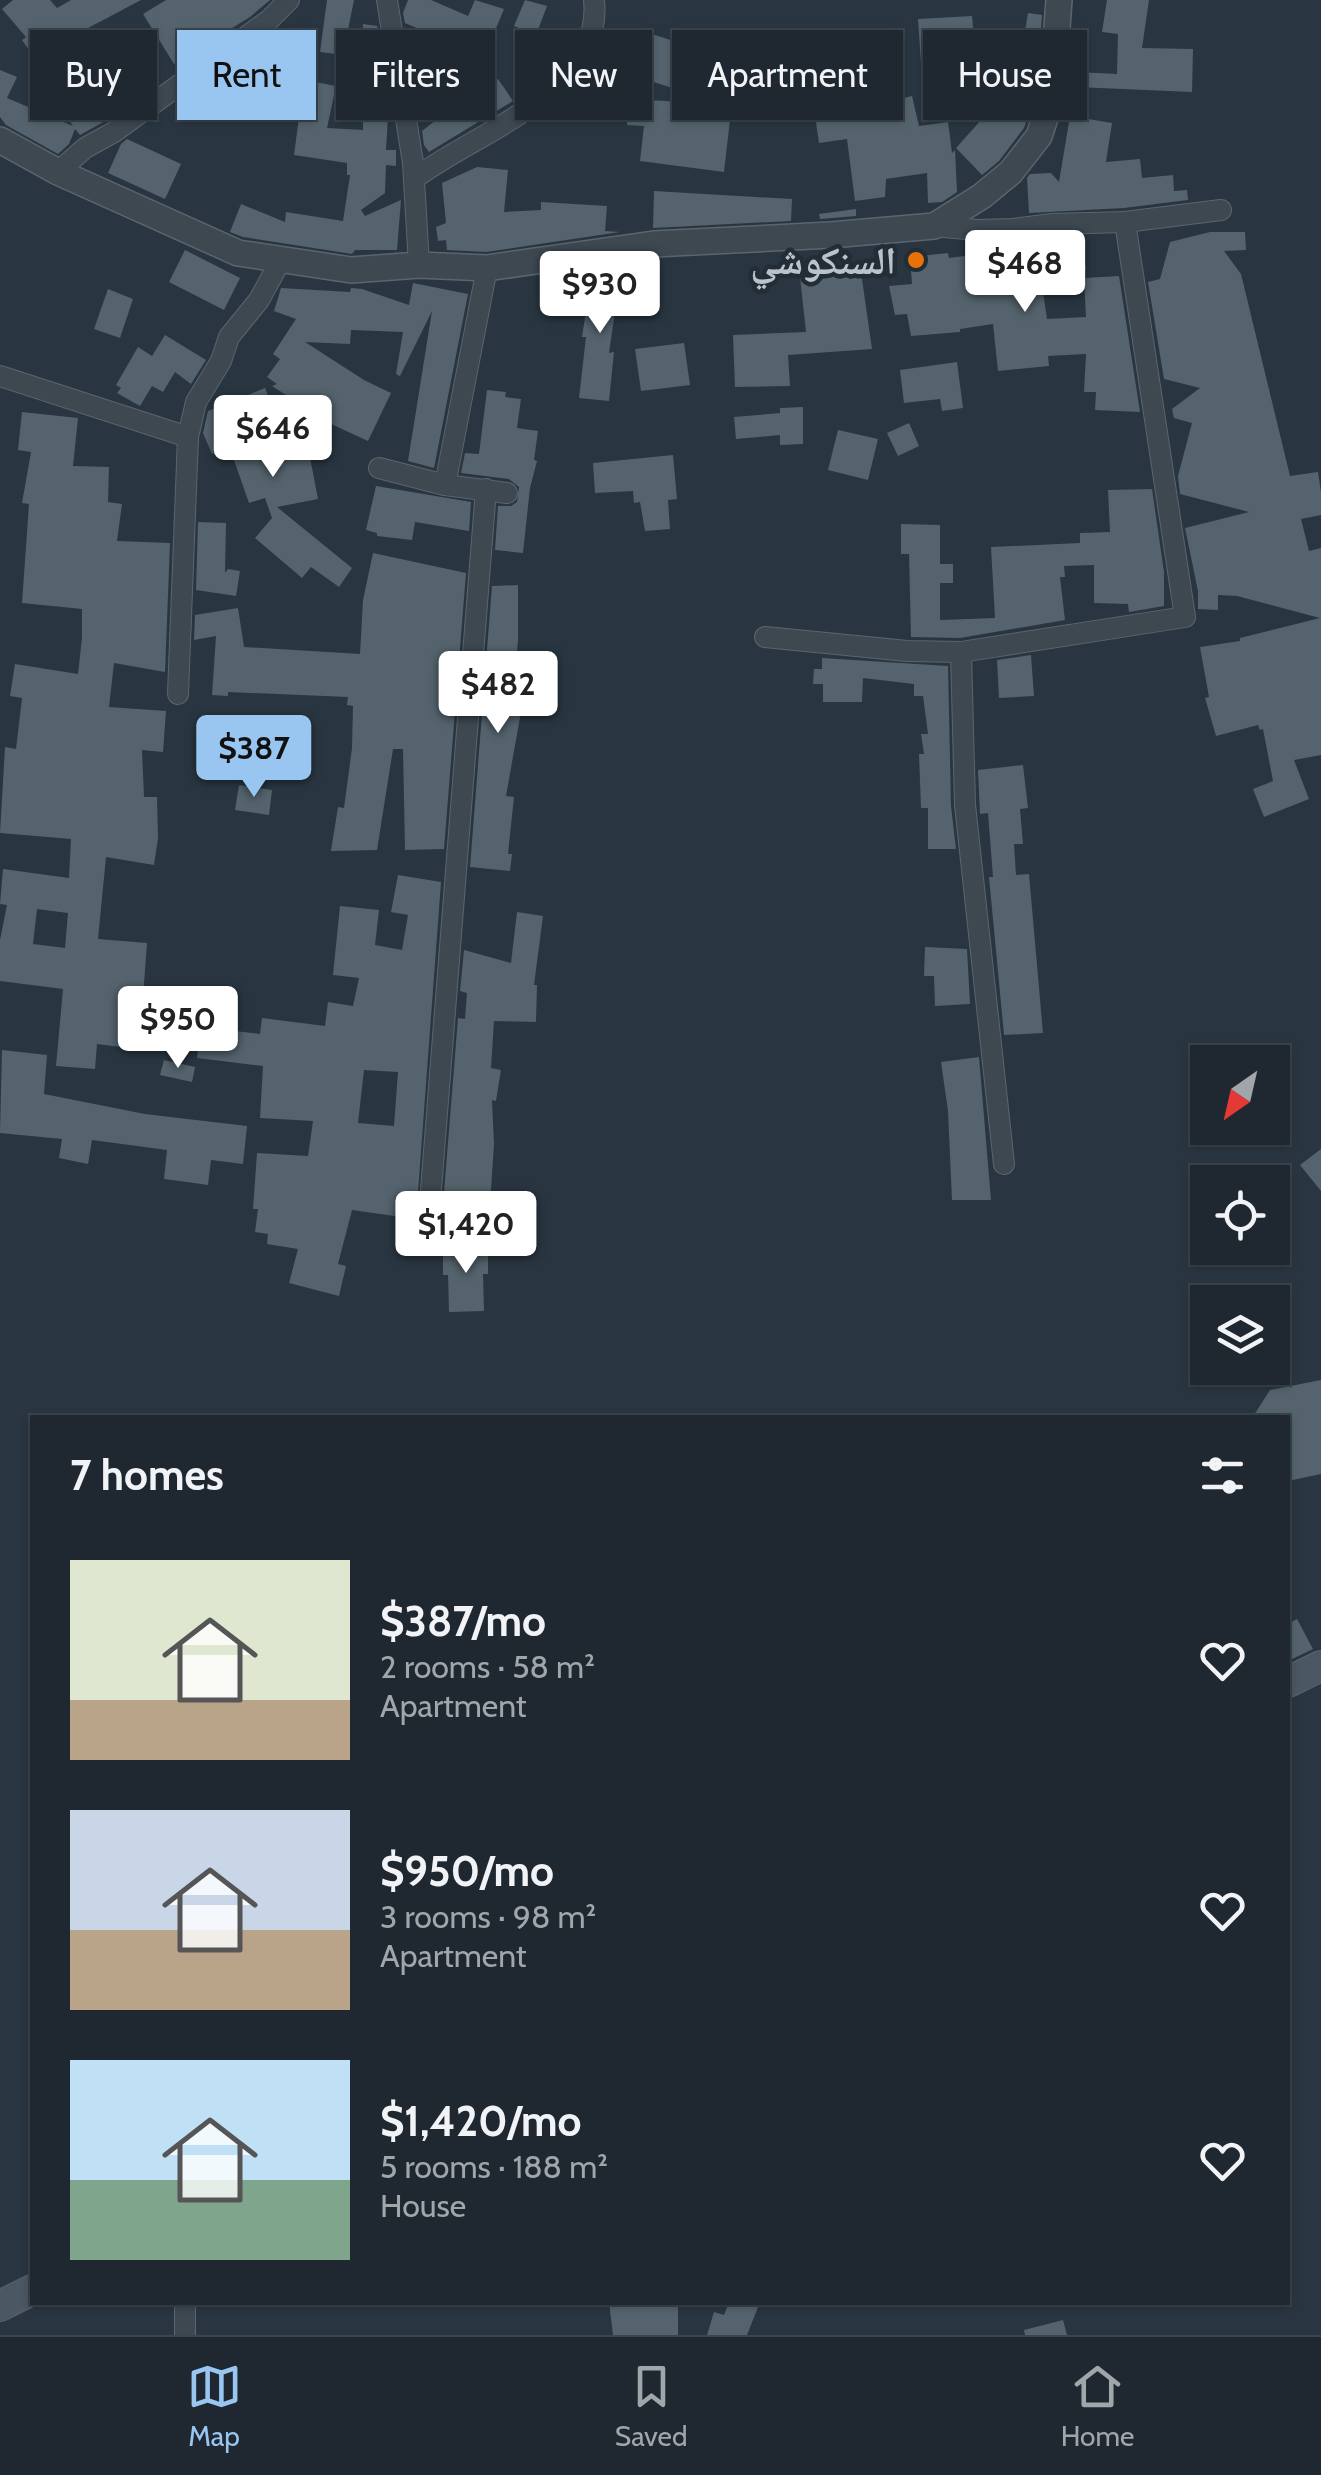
<!DOCTYPE html>
<meta charset="utf-8">
<style>
body{margin:0;font-family:Cabin,"Noto Naskh Arabic",sans-serif;background:#273039;color:#f1f3f6;height:100vh;display:flex;flex-direction:column;font-size:38px;white-space:nowrap}
*{box-sizing:border-box;margin:0}
p{font-size:32px;color:#a1a6ab}
.icon{flex:none;width:55px;height:55px;fill:none;stroke:currentColor;stroke-width:2;stroke-linecap:round;stroke-linejoin:round}
.map{position:relative;flex:1;overflow:hidden}
.side{position:absolute;left:30px;top:1415px;width:1260px;height:890px;display:flex;flex-direction:column;background:#1f2831;border-radius:0px;box-shadow:0 2px 8px #0004,0 0 0 2px #3c444d}
.side>*{flex:none}
.guide{position:absolute;left:30px;top:30px;width:1262px;height:90px;display:flex;gap:20px}
.needle{width:65px;rotate:214deg}
.tools{position:absolute;left:1190px;top:1045px;display:grid;gap:20px}
.tools a{display:grid;place-items:center;width:100px;height:100px;border-radius:0px;background:#1f2831;box-shadow:0 2px 8px #0004,0 0 0 2px #3c444d;font-size:50px}
.price{position:absolute;translate:-50% -85px;padding:0 22px;border-radius:10px;background:#fff;color:#222;font-size:32px;line-height:65px;filter:drop-shadow(0 2px 5px #0008)}
.price::after{content:'';position:absolute;left:50%;top:60px;width:30px;height:22px;margin-left:-15px;background:inherit;clip-path:polygon(0 0,100% 0,50% 100%)}
.price.selected{background:#99c6f1;color:#111}
ul{padding:0;list-style:none}
li{display:flex;align-items:center;gap:30px;height:250px;padding:0 40px}
li span{display:grid;place-items:center;flex:none;width:280px;height:200px;border-radius:0px;color:#555}
li>.icon{margin-inline-start:auto}
span .icon{width:120px;height:120px;fill:#fffc;stroke-width:1}
li b{font-size:42px}
h2{display:flex;justify-content:space-between;align-items:center;height:120px;padding:0 40px;font-size:42px}
.pill{padding:0 35px;border-radius:0px;background:#1f2831;box-shadow:0 2px 8px #0004,0 0 0 2px #3c444d;font-size:35px;line-height:90px}
.pill.selected{background:#99c6f1;color:#111}
.menu{display:flex;justify-content:space-around;align-items:center;height:140px;border-top:2px solid #3c444d;background:#1f2831;font-size:28px;color:#a1a6ab}
.menu a{display:grid;justify-items:center;gap:5px}
.menu .selected{color:#99c6f1}
.map>svg:first-child{display:block}
.building{fill:#54636d;fill-rule:evenodd}
.lines{fill:none;stroke-linecap:round;stroke-linejoin:round}
.minor-casing{stroke:#5b656e;stroke-width:22}
.tertiary-casing{stroke:#5b656e;stroke-width:28}
.secondary-casing{stroke:#5b656e;stroke-width:32}
.minor{stroke:#3d4851;stroke-width:20}
.tertiary{stroke:#3d4851;stroke-width:25}
.secondary{stroke:#4b5763;stroke-width:30}
.food-dot{fill:#e8710a;stroke:#222d36;stroke-width:4}
.labels{text-anchor:middle;dominant-baseline:central;stroke-width:9;stroke-linejoin:round;paint-order:stroke}
.poi-label{font-size:38px;font-weight:bold;fill:#bac2cb;stroke:#222d36;text-anchor:end}
</style>
<div class="map">
<svg width="1321" height="2335" viewBox="0 0 1321 2335">
<rect width="100%" height="100%" fill="#293641"/>
<g class="building">
<polygon points="13,0 50,0 57,8 71,0 141,0 73,36 115,98 99,108 107,120 80,135 75,129 69,144 58,154 6,125 0,117 0,70 17,77 7,98 73,126 36,71 41,67 22,40 26,37 2,9"/>
<polygon points="166,0 270,0 250,17 174,64 143,14"/>
<polygon points="327,0 354,0 343,55 320,52"/>
<polygon points="408,0 431,0 468,16 475,0 504,9 484,57 405,23 403,13"/>
<polygon points="525,0 547,6 536,35 514,26"/>
<polygon points="1107,0 1149,0 1142,48 1193,49 1192,92 1076,87 1076,72 1117,74 1118,34 1102,32"/>
<polygon points="1028,13 1042,15 1037,79 1022,76 1028,117 1024,128 999,161 982,175 956,148 990,110 984,83 1018,75"/>
<polygon points="972,16 976,61 921,64 918,19"/>
<polygon points="363,24 377,26 381,50 379,69 363,67"/>
<polygon points="639,30 718,55 704,98 625,73"/>
<polygon points="756,58 816,77 812,91 769,77 757,112 739,105"/>
<polygon points="456,77 468,95 465,102 498,79 513,101 429,152 424,145 422,131 436,120 422,101"/>
<polygon points="304,80 336,86 327,128 363,130 363,100 389,100 386,150 396,150 396,166 386,165 385,193 361,210 365,216 401,200 397,250 355,250 352,254 243,237 230,232 241,204 285,222 286,212 343,221 350,175 347,175 347,163 294,155"/>
<polygon points="877,92 878,104 912,96 919,126 948,122 952,153 955,150 957,192 942,202 928,203 927,173 886,179 885,197 855,201 847,139 819,143 813,102"/>
<polygon points="623,99 708,103 707,108 731,111 724,172 640,161 644,126 627,125 628,113 622,113"/>
<polygon points="1070,116 1112,123 1106,162 1140,159 1142,178 1173,175 1174,191 1187,190 1188,200 1124,208 1029,213 1027,178 1030,174 1051,173 1059,182"/>
<polygon points="127,139 181,164 165,199 108,173 121,144"/>
<polygon points="477,167 508,170 504,212 541,210 541,202 607,206 605,231 620,232 486,252 447,250 446,240 438,241 436,227 446,223 442,183"/>
<polygon points="654,191 792,199 791,221 653,228"/>
<polygon points="856,209 856,216 820,219 819,214"/>
<polygon points="1210,232 1245,232 1246,250 1224,251 1241,274 1290,476 1318,472 1321,492 1321,515 1301,519 1309,551 1321,548 1321,755 1294,760 1309,799 1264,817 1253,789 1273,781 1263,729 1260,730 1258,725 1216,736 1205,698 1209,697 1200,647 1240,641 1240,638 1320,618 1237,596 1218,595 1218,610 1198,609 1198,591 1185,528 1249,512 1180,494 1178,476 1192,423 1174,418 1172,409 1200,388 1164,379 1148,282 1160,279 1170,242"/>
<polygon points="1036,240 1039,261 1086,266 1084,283 1041,278 1047,319 1086,317 1084,278 1119,276 1140,412 1095,410 1096,392 1084,392 1086,354 1048,356 1049,366 998,371 993,324 960,329 960,332 911,336 907,314 895,315 889,286 912,284 910,257 948,253 949,258 1017,249 1016,242"/>
<polygon points="185,250 240,278 224,310 169,282"/>
<polygon points="619,265 620,278 609,353 614,352 609,401 579,398 586,337 582,337 590,284 598,285 601,268"/>
<polygon points="861,272 872,349 788,355 790,386 735,387 733,335 806,332 800,277"/>
<polygon points="413,283 468,294 434,468 408,461 432,311 400,376 396,374 403,332 351,330 350,344 305,342 364,380 391,393 368,441 329,423 272,386 277,384 267,377 280,359 273,354 296,319 274,311 281,288 350,292 351,288 362,289 409,305"/>
<polygon points="108,289 133,299 120,338 94,329"/>
<polygon points="165,335 206,360 191,384 175,372 163,392 152,386 140,406 117,393 121,388 116,385 138,347 152,356"/>
<polygon points="684,343 690,385 641,391 635,349"/>
<polygon points="957,362 963,408 942,411 940,399 904,403 900,370"/>
<polygon points="265,388 288,446 307,442 318,499 277,507 352,568 339,587 311,567 302,578 255,538 272,518 265,498 249,503 229,446 212,454 203,433 208,411"/>
<polygon points="487,390 506,392 505,397 521,399 517,428 538,431 534,460 537,461 530,488 523,553 495,550 498,506 511,506 517,502 519,487 509,479 461,473 465,453 479,454"/>
<polygon points="803,407 803,444 780,445 780,435 736,439 734,417 780,413 780,408"/>
<path d="M22 412 78 418 73 466 109 467 108 502 122 504 117 541 170 543 165 672 114 663 109 707 166 711 163 752 142 750 144 797H157L158 838 154 865 106 857 98 939 147 943 143 997 149 998 144 1050 97 1044 95 1069 56 1066 63 989 0 981V940L7 905 0 904 3 869 69 878 71 839 0 833 5 747 16 749 22 698 10 696 15 664 78 674 82 638V609L22 603 29 504 22 503 31 452 18 450ZM37 909 68 913 65 948 33 944Z"/>
<polygon points="909,423 919,446 898,456 887,433"/>
<polygon points="838,430 878,439 868,480 828,470"/>
<polygon points="673,455 677,499 668,500 670,529 645,531 640,502 634,503 633,491 595,493 593,463"/>
<polygon points="376,486 471,502 469,531 415,522 412,540 377,536 377,533 366,530"/>
<polygon points="1152,489 1164,572 1164,606 1129,612 1128,604 1094,603 1094,565 1064,566 1065,577 1060,577 1065,620 960,638 911,637 909,554 901,554 901,524 940,525 940,564 953,564 953,583 940,583 940,620 995,618 991,547 1080,543 1080,533 1110,532 1108,490"/>
<polygon points="198,522 226,523 225,573 228,569 240,571 236,596 196,590"/>
<polygon points="373,553 466,573 444,849 405,850 403,749 393,749 377,850 331,851 338,807 344,808 352,748 353,706 347,705 348,697 228,692 228,696 212,695 216,636 194,640 195,615 238,608 244,647 360,654 363,600"/>
<polygon points="518,585 518,641 513,693 524,695 506,796 514,797 508,854 512,854 510,871 470,867 492,586"/>
<polygon points="1031,655 1034,696 999,698 997,660"/>
<polygon points="822,658 948,666 951,806 956,849 928,849 928,808 921,808 919,754 924,754 921,734 928,734 923,696 914,696 914,684 863,678 862,702 823,702 823,684 813,684 814,669 822,669"/>
<polygon points="1023,765 1028,808 1020,809 1023,844 1014,844 1016,875 1029,874 1043,1033 1004,1035 989,877 993,877 988,813 980,814 978,770"/>
<polygon points="239,785 272,790 269,815 235,810"/>
<path d="M398 875 441 882 416 1219 352 1210 338 1264 346 1266 339 1296 289 1283 298 1249 267 1244 268 1234 255 1232 258 1209H253L257 1153 308 1156 313 1121 260 1118 263 1066 197 1058 201 1027 260 1034 262 1018 325 1026 328 1002 353 1006 359 978 333 975 340 906 379 910 375 945 402 950 408 915 391 912ZM364 1070 398 1072 394 1126 358 1123Z"/>
<polygon points="517,912 543,916 534,985 537,985 536,1022 494,1021 491,1068 501,1070 496,1101 492,1100 494,1144 489,1220 442,1217 458,1018 465,1019 467,993 460,991 464,950 511,963"/>
<polygon points="925,947 967,949 970,1004 935,1006 934,976 924,976"/>
<polygon points="2,1050 47,1055 44,1094 145,1114 247,1126 243,1164 211,1160 208,1185 187,1182 164,1179 167,1150 92,1140 88,1164 59,1158 62,1139 0,1133"/>
<polygon points="979,1057 991,1200 952,1200 948,1111 941,1062"/>
<polygon points="164,1060 195,1067 192,1082 160,1075"/>
<polygon points="1321,1149 1321,1191 1300,1165"/>
<polygon points="443,1244 488,1244 488,1274 483,1274 484,1311 449,1312 448,1275 443,1275"/>
<polygon points="1321,1380 1321,1474 1288,1481 1288,1418 1252,1418 1270,1390"/>
<polygon points="1297,1619 1313,1649 1288,1661 1288,1624"/>
<polygon points="609,2302 678,2302 678,2335 613,2335"/>
<polygon points="729,2302 760,2302 747,2335 707,2335 714,2312 724,2315"/>
<polygon points="1063,2320 1067,2335 1025,2335 1024,2330"/>
</g>
<g class="lines">
<defs>
<g id="minor">
<polyline points="387,0 413,163 419,265"/>
<polyline points="58,172 85,148 114,132 269,20 289,0"/>
<path d="M414 179C473 133 604 93 594 0"/>
<polyline points="934,226 977,230 1012,229 1052,224 1125,222 1221,210"/>
<polyline points="0,376 188,437"/>
<polyline points="379,468 445,485 507,493"/>
<polyline points="445,485 487,268"/>
<polyline points="765,637 907,651 961,652 1185,617 1125,222"/>
<polyline points="961,652 965,805 1004,1164"/>
<polyline points="178,694 188,437 196,402 221,361 229,337 259,300 282,258"/>
<polyline points="429,1215 486,489"/>
<polyline points="185,2302 185,2335"/>
</g>
<polyline id="tertiary" points="0,140 58,172 238,253 351,270 419,265 487,268 654,244 831,235 934,226 982,196 1011,172 1039,136 1052,97 1059,0"/>
<g id="secondary">
<polyline points="1288,1682 1321,1666"/>
<polyline points="0,2306 32,2290"/>
</g>
</defs>
<use href="#minor" class="minor-casing"/>
<use href="#tertiary" class="tertiary-casing"/>
<use href="#secondary" class="secondary-casing"/>
<use href="#minor" class="minor"/>
<use href="#tertiary" class="tertiary"/>
<use href="#secondary" class="secondary"/>
</g>
<circle class="food-dot" cx="916" cy="260" r="10"/>
<g class="labels">
<g class="poi-label">
<text x="896" y="260">السنكوشي</text>
</g>
</g>
</svg>
<div class="tools">
<a><svg class="needle" viewBox="-14 -14 28 28"><path d="M0-13l5 13h-10z" fill="#e53935"/><path d="M0 13l5-13h-10z" fill="#a1a6ab"/></svg></a>
<a><svg class="icon" aria-label="locate" viewBox="0 0 24 24"><circle cx="12" cy="12" r="6"/><path d="M12 2v4M12 18v4M2 12h4M18 12h4"/></svg></a>
<a><svg class="icon" aria-label="layers" viewBox="0 0 24 24"><path d="M12 4l9 5-9 5-9-5zM3 14l9 5 9-5"/></svg></a>
</div>
<b class="price" style="left:1025px;top:315px">$468</b>
<b class="price" style="left:600px;top:336px">$930</b>
<b class="price" style="left:273px;top:480px">$646</b>
<b class="price" style="left:498px;top:736px">$482</b>
<b class="price selected" style="left:254px;top:800px">$387</b>
<b class="price" style="left:178px;top:1071px">$950</b>
<b class="price" style="left:466px;top:1276px">$1,420</b>
<div class="guide">
<a class="pill">Buy</a>
<a class="pill selected">Rent</a>
<a class="pill">Filters</a>
<a class="pill">New</a>
<a class="pill">Apartment</a>
<a class="pill">House</a>
</div>
<section class="side">
<h2>7 homes<svg class="icon" aria-label="filters" viewBox="0 0 24 24"><path d="M4 7h16M4 17h16"/><circle cx="9" cy="7" r="2"/><circle cx="15" cy="17" r="2"/></svg></h2>
<ul>
<li><span style="background:linear-gradient(#dfe7d0 70%,#b9a48a 0)"><svg class="icon" aria-label="home" viewBox="0 0 24 24"><path d="M3 11l9-7 9 7M6 9v11h12V9"/></svg></span><div><b>$387/mo</b><p>2 rooms · 58 m²</p><p>Apartment</p></div><svg class="icon" aria-label="heart" viewBox="0 0 24 24"><path d="M12 20l-8-8c-3-5 5-10 8-4 3-6 11-1 8 4z"/></svg></li>
<li><span style="background:linear-gradient(#c9d6e8 60%,#b9a48a 0)"><svg class="icon" aria-label="home" viewBox="0 0 24 24"><path d="M3 11l9-7 9 7M6 9v11h12V9"/></svg></span><div><b>$950/mo</b><p>3 rooms · 98 m²</p><p>Apartment</p></div><svg class="icon" aria-label="heart" viewBox="0 0 24 24"><path d="M12 20l-8-8c-3-5 5-10 8-4 3-6 11-1 8 4z"/></svg></li>
<li><span style="background:linear-gradient(#bfe0f5 60%,#7fa58c 0)"><svg class="icon" aria-label="home" viewBox="0 0 24 24"><path d="M3 11l9-7 9 7M6 9v11h12V9"/></svg></span><div><b>$1,420/mo</b><p>5 rooms · 188 m²</p><p>House</p></div><svg class="icon" aria-label="heart" viewBox="0 0 24 24"><path d="M12 20l-8-8c-3-5 5-10 8-4 3-6 11-1 8 4z"/></svg></li>
</ul>
</section>
</div>
<nav class="menu">
<a class="selected"><svg class="icon" aria-label="map" viewBox="0 0 24 24"><path d="M3 6l6-2 6 2 6-2v14l-6 2-6-2-6 2zM9 4v14M15 6v14"/></svg>Map</a>
<a><svg class="icon" aria-label="saved" viewBox="0 0 24 24"><path d="M7 4h10v16l-5-4-5 4z"/></svg>Saved</a>
<a><svg class="icon" aria-label="home" viewBox="0 0 24 24"><path d="M3 11l9-7 9 7M6 9v11h12V9"/></svg>Home</a>
</nav>
